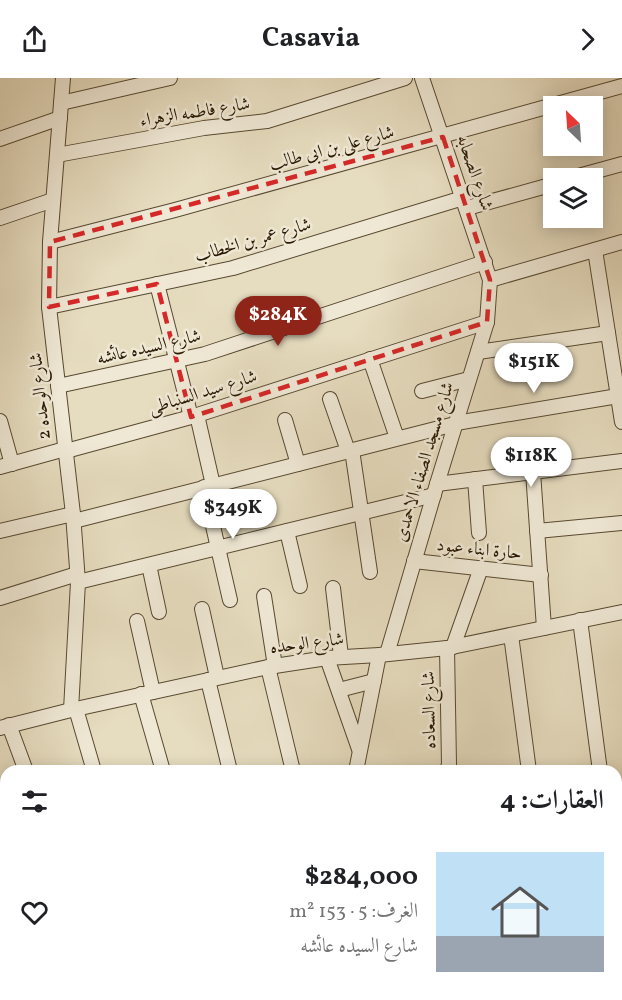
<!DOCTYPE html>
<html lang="ar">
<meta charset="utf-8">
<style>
body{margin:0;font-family:Vollkorn,Amiri,serif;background:#f2f2f2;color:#202124;direction:rtl;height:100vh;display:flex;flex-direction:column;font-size:22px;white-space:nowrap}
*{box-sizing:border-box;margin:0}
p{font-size:20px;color:#757577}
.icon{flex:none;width:33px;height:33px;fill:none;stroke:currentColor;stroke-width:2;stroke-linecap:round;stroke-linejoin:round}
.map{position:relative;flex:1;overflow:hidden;direction:ltr}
.side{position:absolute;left:0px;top:687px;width:622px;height:236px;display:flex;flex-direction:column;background:#fff;border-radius:18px 18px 0 0;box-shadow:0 3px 15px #0003;direction:rtl}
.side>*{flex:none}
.needle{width:39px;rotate:335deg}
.controls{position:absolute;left:543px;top:18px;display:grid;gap:12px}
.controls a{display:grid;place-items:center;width:60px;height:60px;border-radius:0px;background:#fff;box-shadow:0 3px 15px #0003;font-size:30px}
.price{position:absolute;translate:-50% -51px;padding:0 14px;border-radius:21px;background:#fff;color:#222;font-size:20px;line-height:39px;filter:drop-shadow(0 2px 3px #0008)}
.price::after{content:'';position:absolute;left:50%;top:36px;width:18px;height:14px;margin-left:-9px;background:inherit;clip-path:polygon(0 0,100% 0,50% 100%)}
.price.on{background:#8f2418;color:#fff}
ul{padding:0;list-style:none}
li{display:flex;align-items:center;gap:18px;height:150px;padding:0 18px}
li span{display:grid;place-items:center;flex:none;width:168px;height:120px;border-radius:0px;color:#555}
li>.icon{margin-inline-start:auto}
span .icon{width:72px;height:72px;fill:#fffc;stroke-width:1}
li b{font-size:26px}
h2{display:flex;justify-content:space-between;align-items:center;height:72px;padding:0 18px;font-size:26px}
header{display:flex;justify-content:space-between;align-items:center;height:78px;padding:0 18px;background:#fff;font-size:27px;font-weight:700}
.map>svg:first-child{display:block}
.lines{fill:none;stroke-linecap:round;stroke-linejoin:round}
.street-casing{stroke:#584931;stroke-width:16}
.street{stroke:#efe8d5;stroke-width:14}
.marked{fill:none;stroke:#d62828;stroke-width:4.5;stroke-dasharray:12 8;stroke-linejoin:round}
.labels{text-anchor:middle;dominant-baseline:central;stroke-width:5;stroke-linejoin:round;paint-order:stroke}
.street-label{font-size:18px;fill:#281802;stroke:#efe8d5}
</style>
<header><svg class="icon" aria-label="forward" viewBox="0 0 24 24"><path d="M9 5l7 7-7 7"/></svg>Casavia<svg class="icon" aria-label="share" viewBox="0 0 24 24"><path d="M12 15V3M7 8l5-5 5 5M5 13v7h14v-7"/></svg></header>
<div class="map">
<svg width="622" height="922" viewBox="0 0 622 922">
<rect width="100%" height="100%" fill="#e6dcbf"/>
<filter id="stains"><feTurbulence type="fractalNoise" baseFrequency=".00333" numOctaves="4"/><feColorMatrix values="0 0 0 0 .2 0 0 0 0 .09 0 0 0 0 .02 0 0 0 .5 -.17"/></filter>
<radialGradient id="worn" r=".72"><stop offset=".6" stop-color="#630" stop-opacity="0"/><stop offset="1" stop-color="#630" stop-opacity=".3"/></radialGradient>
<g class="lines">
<defs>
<g id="street">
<polyline points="63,0 50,164 49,229 73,436 78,504 71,632"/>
<polyline points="61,25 170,0"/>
<polyline points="0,61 60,40"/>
<polyline points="57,77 204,50 267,43 405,0"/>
<polyline points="571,100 622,86"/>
<polyline points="467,130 554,106"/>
<polyline points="0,140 53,122"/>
<polyline points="50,164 175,132 622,8"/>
<polyline points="595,172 622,344"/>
<polyline points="490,202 622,164"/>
<polyline points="157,206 191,339"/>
<polyline points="49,229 233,190 463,120"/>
<polyline points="478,274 608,255"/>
<polyline points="370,281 397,360"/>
<polyline points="58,308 205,276 485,184"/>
<polyline points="422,313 469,301"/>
<polyline points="330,321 348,373"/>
<polyline points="197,337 213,407"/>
<polyline points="285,342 298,386"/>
<polyline points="0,343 12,386"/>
<polyline points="456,345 618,318"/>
<polyline points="352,372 370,494"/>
<polyline points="66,373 191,339 487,244"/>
<polyline points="0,389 65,371"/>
<polyline points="533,394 544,550"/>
<polyline points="475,401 479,455"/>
<polyline points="437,406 622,383"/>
<polyline points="204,409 230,522"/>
<polyline points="74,443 455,346"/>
<polyline points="0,453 73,436"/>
<polyline points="287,453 300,508"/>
<polyline points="537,453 622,445"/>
<polyline points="414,483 541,497"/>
<polyline points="149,487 159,534"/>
<polyline points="78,504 434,417"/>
<polyline points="333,510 341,578"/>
<polyline points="264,518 275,588"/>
<polyline points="0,520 77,496"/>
<polyline points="202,531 217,599"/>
<polyline points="580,542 600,693"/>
<polyline points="137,543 153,614"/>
<polyline points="511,557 529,693"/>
<polyline points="453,569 481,490"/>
<polyline points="447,570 449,686 447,693"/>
<polyline points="387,576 437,406 487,244 490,202 422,0"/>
<polyline points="327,580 359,671"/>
<polyline points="268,589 293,693"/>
<polyline points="208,602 230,693"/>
<polyline points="339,612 374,603"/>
<polyline points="141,616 163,693"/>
<polyline points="76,631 94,693"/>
<polyline points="9,647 26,693"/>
<polyline points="0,650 71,632 268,589 327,580 379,577 447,570 622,534"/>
<polyline points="356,693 379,577"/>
<polyline points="0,835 6,857"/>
<polyline points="616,885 622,884"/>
<polyline points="616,900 622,901"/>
<polyline points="21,916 23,922"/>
<polyline points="87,916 88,922"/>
<polyline points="159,916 160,922"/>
<polyline points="226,916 227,922"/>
<polyline points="309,916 372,918 408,916"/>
<polyline points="255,922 274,916"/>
<polyline points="517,922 517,916"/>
</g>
</defs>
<use href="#street" class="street-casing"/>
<use href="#street" class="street"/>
</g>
<path class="marked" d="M443 59 490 202 487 244 191 339 157 206 49 229 50 164Z"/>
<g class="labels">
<g class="street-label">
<text transform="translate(195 35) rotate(-9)">شارع فاطمه الزهراء</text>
<text transform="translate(332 71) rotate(-15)">شارع على بن ابى طالب</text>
<text transform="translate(474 95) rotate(71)">شارع الصحابه</text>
<text transform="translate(253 163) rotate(-16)">شارع عمر بن الخطاب</text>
<text transform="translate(149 270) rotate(-13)">شارع السيده عائشه</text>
<text transform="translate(203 315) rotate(-17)">شارع سيد السنباطى</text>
<text transform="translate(41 318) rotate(-96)">شارع الوحده 2</text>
<text transform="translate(425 384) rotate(-73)">شارع مسجد الصفاء الاحمدى</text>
<text transform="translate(479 472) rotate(6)">حارة ابناء عبود</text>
<text transform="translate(307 566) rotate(-7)">شارع الوحده</text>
<text transform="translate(430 632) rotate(-91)">شارع السعاده</text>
</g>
</g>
<rect width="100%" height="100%" filter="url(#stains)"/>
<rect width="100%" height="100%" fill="url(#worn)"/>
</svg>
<div class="controls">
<a><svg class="needle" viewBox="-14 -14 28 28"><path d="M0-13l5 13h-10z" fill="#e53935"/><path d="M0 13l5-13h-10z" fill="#757577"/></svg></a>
<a><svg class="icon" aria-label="layers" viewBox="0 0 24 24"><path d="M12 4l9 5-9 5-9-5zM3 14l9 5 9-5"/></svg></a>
</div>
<b class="price on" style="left:278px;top:269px">$284K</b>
<b class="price" style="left:534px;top:316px">$151K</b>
<b class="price" style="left:531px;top:410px">$118K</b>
<b class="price" style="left:233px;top:462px">$349K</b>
<section class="side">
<h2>العقارات: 4<svg class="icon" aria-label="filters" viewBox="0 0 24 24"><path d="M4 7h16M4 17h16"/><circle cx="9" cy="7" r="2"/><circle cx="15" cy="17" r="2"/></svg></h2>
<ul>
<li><span style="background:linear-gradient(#bfe0f5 70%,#9aa5b1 0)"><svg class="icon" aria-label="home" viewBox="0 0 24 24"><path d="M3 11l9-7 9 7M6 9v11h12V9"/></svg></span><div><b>$284,000</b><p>الغرف: 5 · 153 m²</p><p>شارع السيده عائشه</p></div><svg class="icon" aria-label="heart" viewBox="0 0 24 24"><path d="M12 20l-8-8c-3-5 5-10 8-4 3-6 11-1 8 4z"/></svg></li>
</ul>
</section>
</div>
